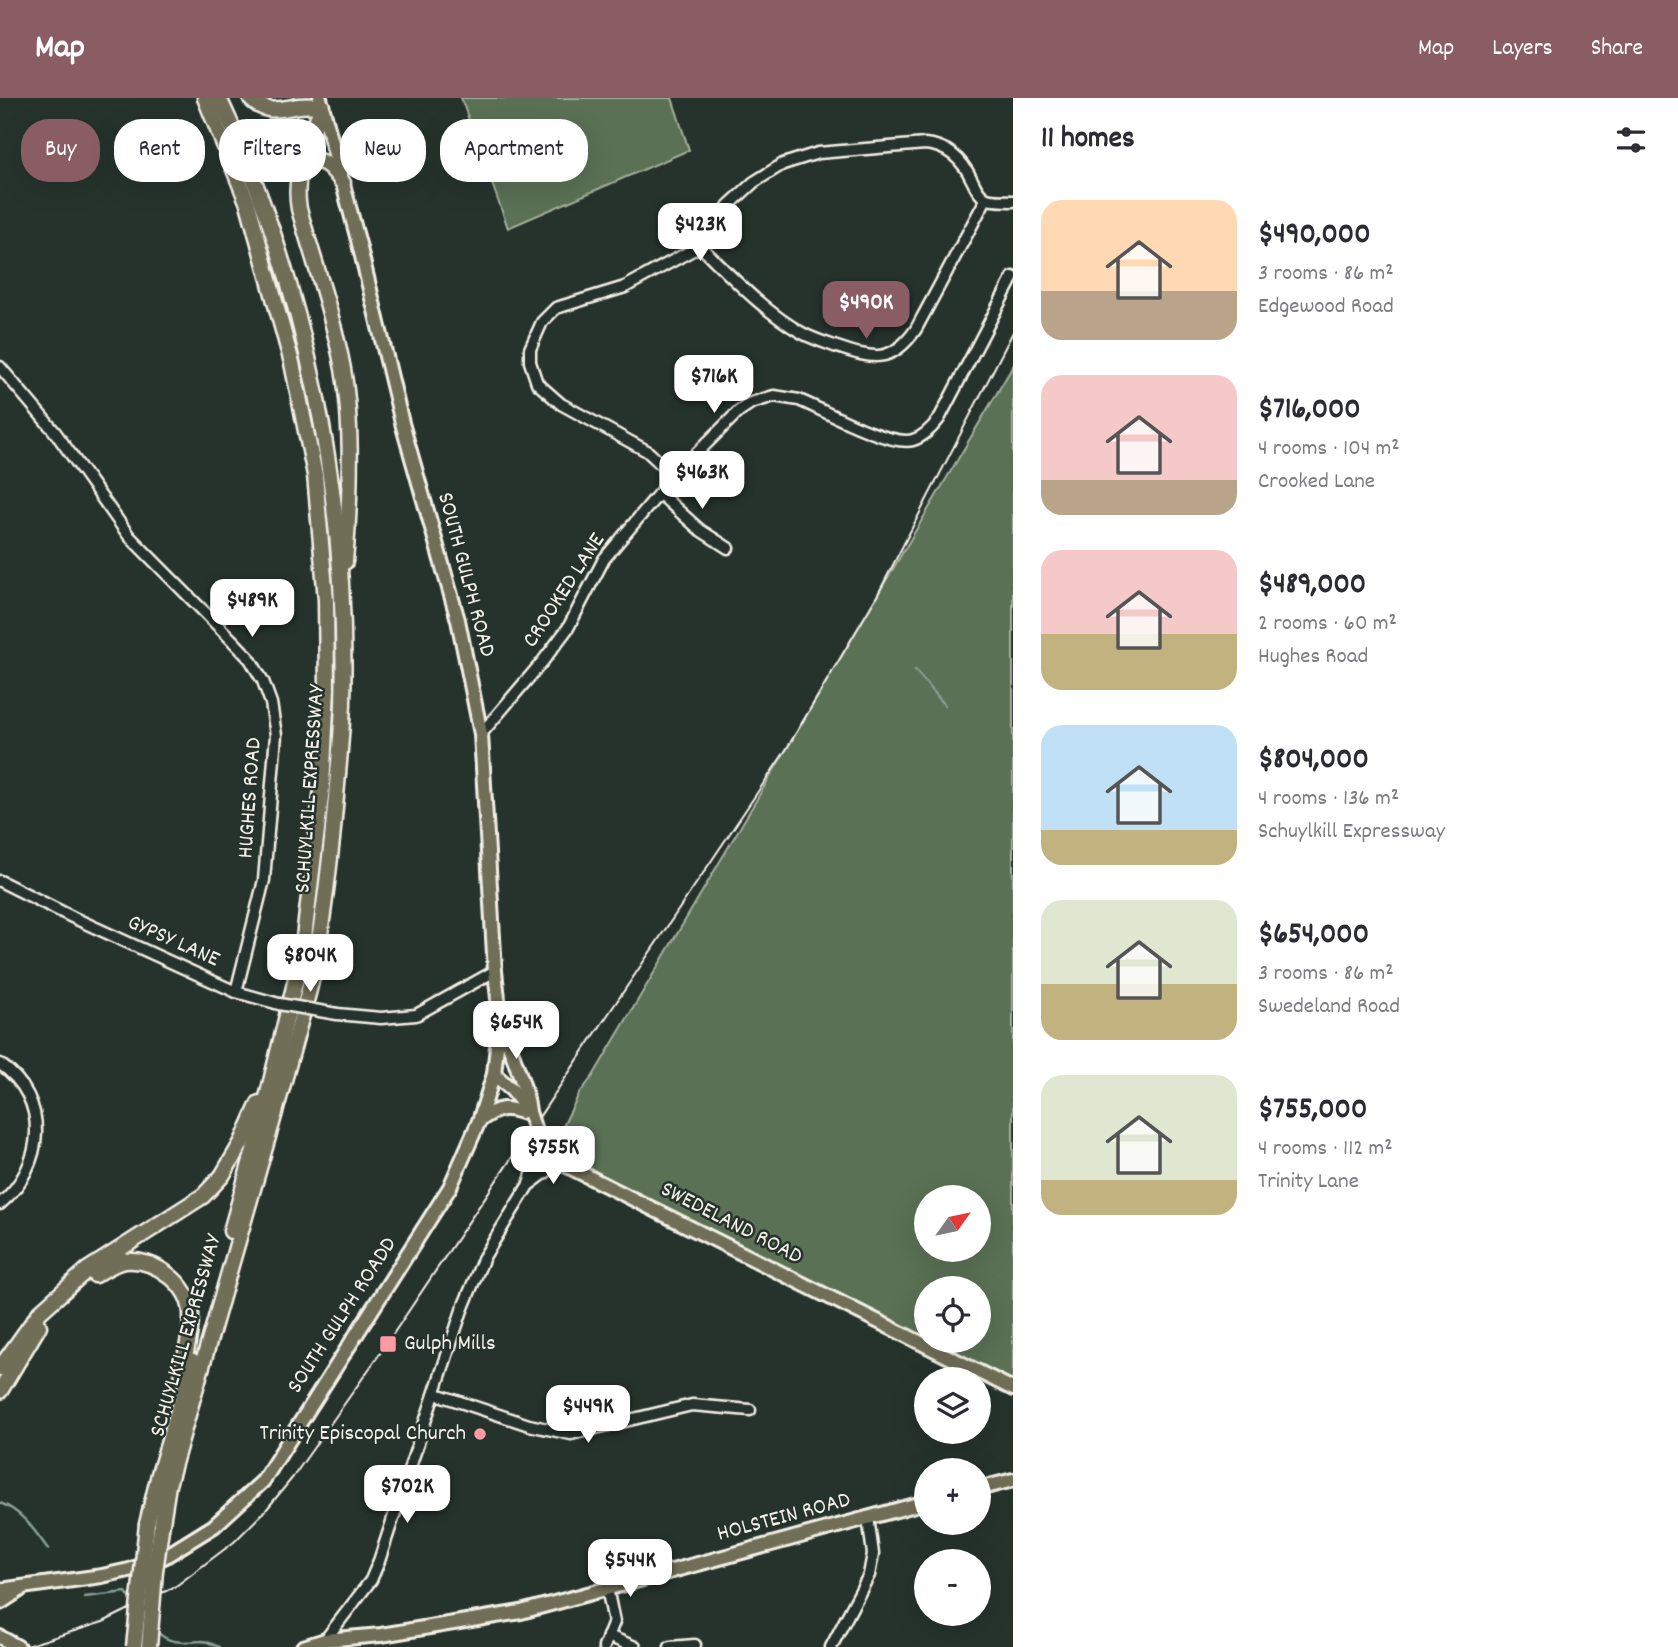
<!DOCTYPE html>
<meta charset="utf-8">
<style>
body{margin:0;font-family:Dekko,sans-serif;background:#f2f2f3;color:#2b2b33;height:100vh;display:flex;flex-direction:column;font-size:26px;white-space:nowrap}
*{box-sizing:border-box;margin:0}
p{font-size:23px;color:#7c7c81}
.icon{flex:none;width:38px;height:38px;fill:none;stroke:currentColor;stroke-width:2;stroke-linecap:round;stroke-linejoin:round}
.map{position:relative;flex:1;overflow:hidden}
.sheet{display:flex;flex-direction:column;background:#fff;width:665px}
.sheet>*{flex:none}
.guide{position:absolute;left:21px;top:21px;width:665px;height:63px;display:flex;gap:14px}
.needle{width:46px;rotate:57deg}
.controls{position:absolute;left:914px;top:1087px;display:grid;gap:14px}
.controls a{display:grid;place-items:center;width:77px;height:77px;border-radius:50%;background:#fff;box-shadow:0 7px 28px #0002;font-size:35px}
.price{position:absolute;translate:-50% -60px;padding:0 16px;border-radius:14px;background:#fff;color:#222;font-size:23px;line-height:46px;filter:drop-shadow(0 2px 4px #0008)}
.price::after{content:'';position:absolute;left:50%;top:42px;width:21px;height:16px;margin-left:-10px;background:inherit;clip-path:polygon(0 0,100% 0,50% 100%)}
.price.current{background:#8a5d65;color:#fff}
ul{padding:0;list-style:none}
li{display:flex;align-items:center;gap:21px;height:175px;padding:0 28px}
li span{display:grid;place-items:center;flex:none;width:196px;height:140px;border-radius:21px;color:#555}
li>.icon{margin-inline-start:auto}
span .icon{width:84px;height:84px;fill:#fffc;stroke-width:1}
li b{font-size:30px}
h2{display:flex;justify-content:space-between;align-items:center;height:84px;padding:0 28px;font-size:30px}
.tag{padding:0 24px;border-radius:28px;background:#fff;box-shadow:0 7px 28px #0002;font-size:24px;line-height:63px}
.tag.current{background:#8a5d65;color:#fff}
header{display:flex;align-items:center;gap:42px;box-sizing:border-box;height:98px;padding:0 35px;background:#8a5d65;color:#fff}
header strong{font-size:33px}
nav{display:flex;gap:38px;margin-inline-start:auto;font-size:24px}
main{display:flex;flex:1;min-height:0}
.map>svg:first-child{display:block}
.green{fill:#5a7155;stroke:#a7b19e;stroke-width:2;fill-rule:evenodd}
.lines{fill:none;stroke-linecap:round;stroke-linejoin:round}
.stream{stroke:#8a9f99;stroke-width:2.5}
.minor-casing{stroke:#f4f1e8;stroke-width:15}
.major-casing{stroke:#f4f1e8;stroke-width:18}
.highway-casing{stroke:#f4f1e8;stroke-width:19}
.minor{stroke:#26332d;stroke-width:10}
.major{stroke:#716e59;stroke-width:12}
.highway{stroke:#716e59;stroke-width:14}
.tram{stroke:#f4f1e8;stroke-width:2}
.minor-bridge-casing{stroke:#f4f1e8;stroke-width:15;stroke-linecap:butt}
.major-bridge-casing{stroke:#f4f1e8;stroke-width:18;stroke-linecap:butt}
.highway-bridge-casing{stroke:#f4f1e8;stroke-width:19;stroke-linecap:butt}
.minor-bridge{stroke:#26332d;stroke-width:10}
.major-bridge{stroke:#716e59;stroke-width:12}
.highway-bridge{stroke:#716e59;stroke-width:14}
.poi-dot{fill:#ff9aa2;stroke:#26332d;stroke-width:2.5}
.labels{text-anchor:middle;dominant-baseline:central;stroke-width:5;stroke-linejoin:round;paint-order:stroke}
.street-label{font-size:23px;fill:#f4f1e8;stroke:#26332d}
.poi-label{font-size:23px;fill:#f4f1e8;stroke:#26332d;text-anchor:start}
</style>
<header>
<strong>Map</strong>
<nav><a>Map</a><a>Layers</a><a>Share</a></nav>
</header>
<main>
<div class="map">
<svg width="1013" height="1549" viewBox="0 0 1013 1549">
<rect width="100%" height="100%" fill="#26332d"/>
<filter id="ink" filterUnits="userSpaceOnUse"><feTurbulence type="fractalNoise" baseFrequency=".0143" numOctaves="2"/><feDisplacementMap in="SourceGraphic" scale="14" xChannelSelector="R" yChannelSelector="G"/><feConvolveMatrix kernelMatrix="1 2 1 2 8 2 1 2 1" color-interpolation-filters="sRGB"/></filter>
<g filter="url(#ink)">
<g class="green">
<polygon points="461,0 672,0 689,52 508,130"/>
<path d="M1013 268V1296L552 1050 579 996 593 978ZM926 1099H978V1152H926ZM926 1190H978V1242H926Z"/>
</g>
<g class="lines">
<g class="stream">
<polyline points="915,572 945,607"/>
<path d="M0 1405C22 1413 34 1432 48 1451"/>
<polyline points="85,1499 126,1494 133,1504"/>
<path d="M157 1533C168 1547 187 1544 202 1543 208 1543 213 1547 219 1549"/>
</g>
<defs>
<g id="minor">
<path d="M700 148C732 179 763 213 802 235 813 241 826 245 837 249 873 261 892 266 916 231L986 101"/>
<polyline points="0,269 55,334 129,438 233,543 250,561 263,583 271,605 276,637 264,782 236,894"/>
<path d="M672 380 660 365 647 353 561 306 537 285 530 264V251L542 224 556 210 625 189 700 148 729 107 754 84 783 66 818 55 925 46C948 48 962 61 972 82 975 88 978 96 985 100 992 104 1005 102 1013 103"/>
<polyline points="660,396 700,432 728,450"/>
<path d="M481 636 543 563 568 530 604 461 672 380 739 313 751 305 774 298 799 302C823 312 890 349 913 342 924 339 932 330 939 321L1013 179"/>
<polyline points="0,783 72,819 236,894 279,906"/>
<polyline points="337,916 381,920 416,917 495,873"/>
<path d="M0 966C51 1001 45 1068 0 1106"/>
<polyline points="530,1086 550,1071 566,1067"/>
<polyline points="436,1296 529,1327 571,1336 692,1307 750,1312"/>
<polyline points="608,1538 635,1549"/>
<polyline points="325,1542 371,1482 379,1463 462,1212 484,1159 529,1086 541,1049"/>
<polyline points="604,1549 614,1524 607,1490"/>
<polyline points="670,1549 695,1547"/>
<polyline points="831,1549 869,1477 873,1456 868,1419"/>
</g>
<g id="major">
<path d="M503 929C510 953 528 992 529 1015"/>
<polyline points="494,976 512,992 529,1014"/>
<path d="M479 1023C499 1008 507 1008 530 1017"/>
<polyline points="539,1045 546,1056 553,1061 1013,1291"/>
<polyline points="978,1391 1013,1382"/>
<polyline points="0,1492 102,1478 129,1472 164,1459 214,1428 263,1383 450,1089 479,1023 494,976 500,919 495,873 481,636 458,522 402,325 359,146 320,0"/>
<polyline points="0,1505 20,1492"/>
<polyline points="0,1539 18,1549"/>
<polyline points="303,1549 325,1542 381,1537 521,1514 926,1404"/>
</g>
<g id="highway">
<polyline points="205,0 248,106 292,265 315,377 326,502 327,591 322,690 302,856 256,1045 231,1133"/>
<path d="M250 0C265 17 280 11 299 8 306 7 315 8 322 8 310 43 292 72 299 111 314 164 333 217 343 271 353 329 350 406 345 464"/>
<path d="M299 66C323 58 329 66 343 85"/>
<path d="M95 1177C104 1172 115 1164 125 1163 154 1160 189 1185 191 1215 192 1235 185 1256 182 1275"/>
<polyline points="0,1270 40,1214 87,1172 203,1098 222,1078 242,1044 259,1005"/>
<polyline points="0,1293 39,1228"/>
<polyline points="147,1426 159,1376 193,1263"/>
<path d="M161 1431 168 1387C198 1281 229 1175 259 1070 272 1026 284 983 296 939 302 916 310 893 314 869 323 827 327 785 332 742 336 697 341 651 343 606 349 401 306 186 219 0"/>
</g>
</defs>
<use href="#minor" class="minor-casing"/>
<use href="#major" class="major-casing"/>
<use href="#highway" class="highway-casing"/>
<use href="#minor" class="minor"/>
<use href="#major" class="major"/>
<use href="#highway" class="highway"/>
<polyline class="tram" points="23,1549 103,1524 176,1488 234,1444 266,1412 293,1379 381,1254 786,652 877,498 1013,234"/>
<defs>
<polyline id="minor-bridge" points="279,906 337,916"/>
<polyline id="major-bridge" points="530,1017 539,1045"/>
<g id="highway-bridge">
<polyline points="134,1549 147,1426"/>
<polyline points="149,1549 155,1473 161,1431"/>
</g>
</defs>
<use href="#minor-bridge" class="minor-bridge-casing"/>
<use href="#major-bridge" class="major-bridge-casing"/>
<use href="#highway-bridge" class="highway-bridge-casing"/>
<use href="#minor-bridge" class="minor-bridge"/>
<use href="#major-bridge" class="major-bridge"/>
<use href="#highway-bridge" class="highway-bridge"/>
</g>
</g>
<g class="poi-dot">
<rect x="379" y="1237" width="18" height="18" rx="3.5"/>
<circle cx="480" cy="1336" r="7"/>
</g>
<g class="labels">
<g class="street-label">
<text transform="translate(465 477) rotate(75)">SOUTH GULPH ROAD</text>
<text transform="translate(565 493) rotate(-57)">CROOKED LANE</text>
<text transform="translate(311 691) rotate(-86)">SCHUYLKILL EXPRESSWAY</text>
<text transform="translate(251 700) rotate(-86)">HUGHES ROAD</text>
<text transform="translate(173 844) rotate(24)">GYPSY LANE</text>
<text transform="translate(731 1126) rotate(27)">SWEDELAND ROAD</text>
<text transform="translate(343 1218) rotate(-57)">SOUTH GULPH ROADD</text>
<text transform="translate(187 1238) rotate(-74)">SCHUYLKILL EXPRESSWAY</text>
<text transform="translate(784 1420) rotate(-15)">HOLSTEIN ROAD</text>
</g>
<g class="poi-label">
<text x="404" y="1246">Gulph Mills</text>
<text x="466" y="1336" text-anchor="end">Trinity Episcopal Church</text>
</g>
</g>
</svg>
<div class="controls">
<a><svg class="needle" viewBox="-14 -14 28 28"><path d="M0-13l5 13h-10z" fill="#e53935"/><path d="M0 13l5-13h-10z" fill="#7c7c81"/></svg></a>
<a><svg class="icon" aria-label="locate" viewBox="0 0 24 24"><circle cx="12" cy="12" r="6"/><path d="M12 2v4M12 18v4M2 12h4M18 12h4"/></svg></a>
<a><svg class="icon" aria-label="layers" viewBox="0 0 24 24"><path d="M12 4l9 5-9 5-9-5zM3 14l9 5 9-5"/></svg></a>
<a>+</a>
<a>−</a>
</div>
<b class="price" style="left:700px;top:165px">$423K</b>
<b class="price current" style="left:866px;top:243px">$490K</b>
<b class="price" style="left:714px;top:317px">$716K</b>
<b class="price" style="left:702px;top:413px">$463K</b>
<b class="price" style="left:252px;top:541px">$489K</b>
<b class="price" style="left:310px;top:896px">$804K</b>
<b class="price" style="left:516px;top:963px">$654K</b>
<b class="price" style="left:553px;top:1088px">$755K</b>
<b class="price" style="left:588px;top:1347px">$449K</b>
<b class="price" style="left:407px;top:1427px">$702K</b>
<b class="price" style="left:630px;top:1501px">$544K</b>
<div class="guide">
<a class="tag current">Buy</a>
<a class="tag">Rent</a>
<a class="tag">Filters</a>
<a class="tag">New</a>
<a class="tag">Apartment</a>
</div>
</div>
<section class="sheet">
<h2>11 homes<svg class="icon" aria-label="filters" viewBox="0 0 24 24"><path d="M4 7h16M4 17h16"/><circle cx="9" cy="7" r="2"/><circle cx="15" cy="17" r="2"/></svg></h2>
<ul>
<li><span style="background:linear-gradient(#ffd9b3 65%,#b9a48a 0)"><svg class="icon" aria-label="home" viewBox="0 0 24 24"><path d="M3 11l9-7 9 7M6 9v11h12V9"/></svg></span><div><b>$490,000</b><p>3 rooms · 86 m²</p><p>Edgewood Road</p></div></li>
<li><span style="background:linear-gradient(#f6c9c9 75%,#b9a48a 0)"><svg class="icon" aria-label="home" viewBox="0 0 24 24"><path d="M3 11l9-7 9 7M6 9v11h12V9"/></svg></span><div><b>$716,000</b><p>4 rooms · 104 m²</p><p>Crooked Lane</p></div></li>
<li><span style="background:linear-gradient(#f6c9c9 60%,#c2b280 0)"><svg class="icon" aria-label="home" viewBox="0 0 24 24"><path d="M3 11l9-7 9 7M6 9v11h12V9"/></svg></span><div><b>$489,000</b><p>2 rooms · 60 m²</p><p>Hughes Road</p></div></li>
<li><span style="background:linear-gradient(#bfe0f5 75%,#c2b280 0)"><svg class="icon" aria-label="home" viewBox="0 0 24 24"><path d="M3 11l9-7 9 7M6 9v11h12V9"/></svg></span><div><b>$804,000</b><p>4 rooms · 136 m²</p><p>Schuylkill Expressway</p></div></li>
<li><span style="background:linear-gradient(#dfe7d0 60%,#c2b280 0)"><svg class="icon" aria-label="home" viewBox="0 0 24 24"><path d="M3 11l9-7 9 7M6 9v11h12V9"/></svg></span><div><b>$654,000</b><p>3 rooms · 86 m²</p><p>Swedeland Road</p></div></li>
<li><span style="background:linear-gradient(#dfe7d0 75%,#c2b280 0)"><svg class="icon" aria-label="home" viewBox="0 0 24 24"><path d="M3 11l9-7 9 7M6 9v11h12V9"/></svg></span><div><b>$755,000</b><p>4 rooms · 112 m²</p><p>Trinity Lane</p></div></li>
</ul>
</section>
</main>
